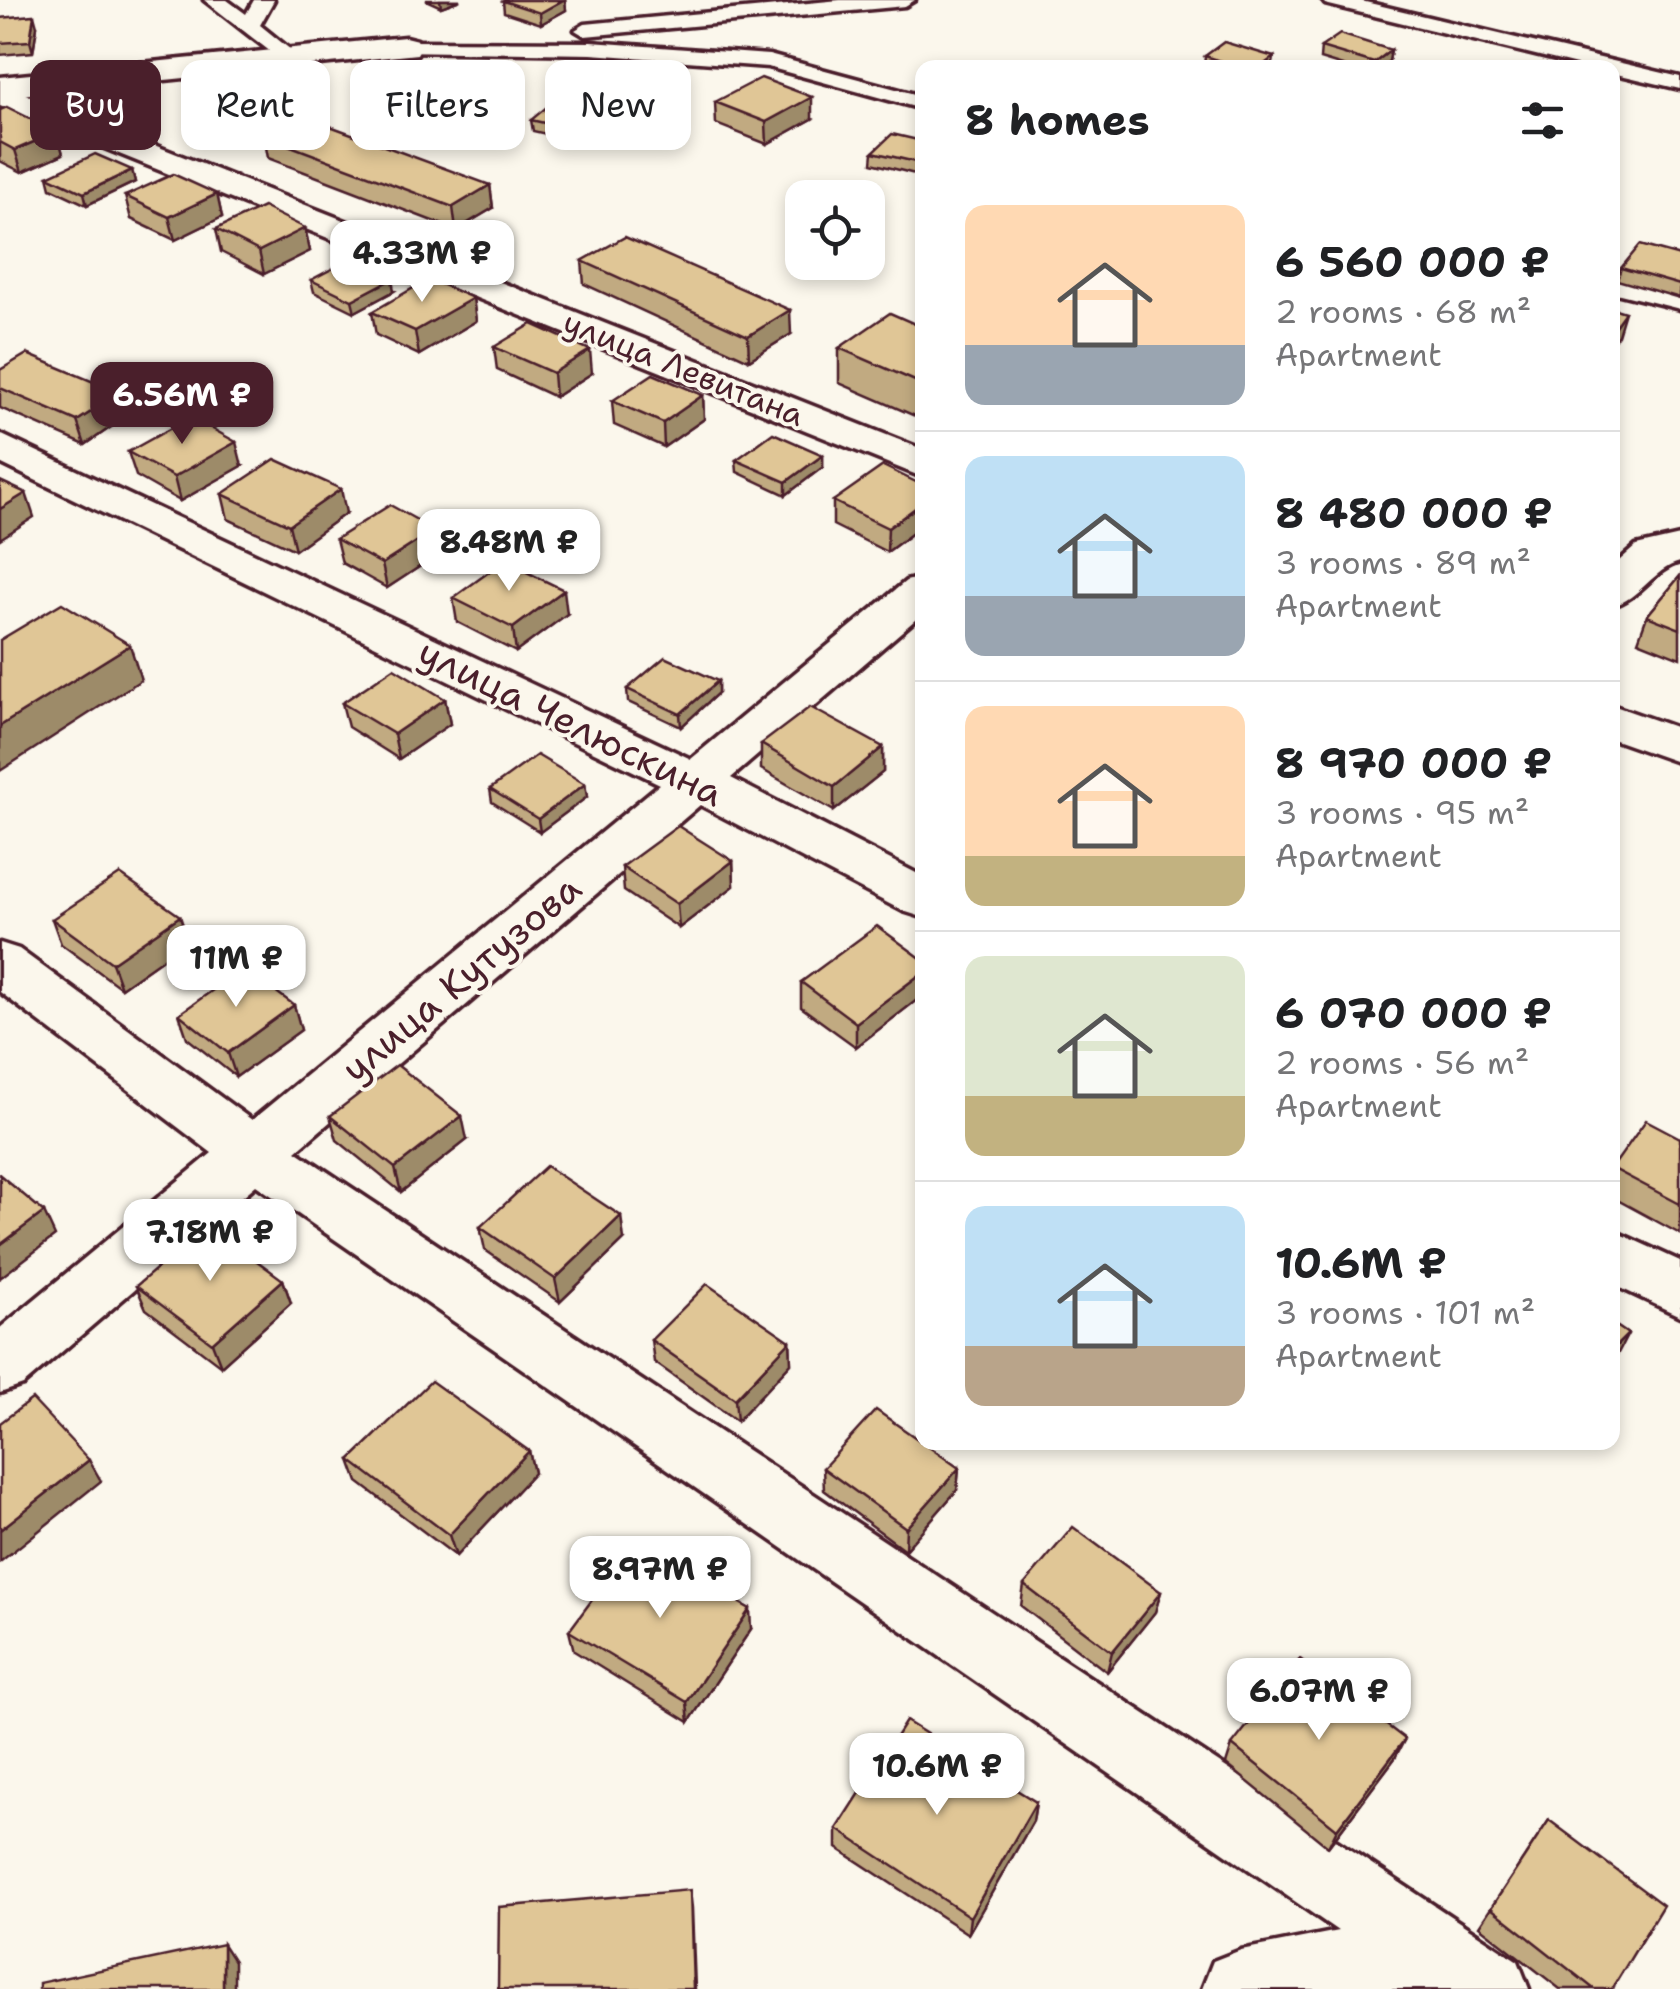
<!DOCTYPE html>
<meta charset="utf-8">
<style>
body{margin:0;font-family:"Shantell Sans",sans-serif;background:#f6f6f6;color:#202124;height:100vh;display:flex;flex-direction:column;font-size:38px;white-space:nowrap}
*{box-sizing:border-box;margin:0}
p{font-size:32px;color:#757577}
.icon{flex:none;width:55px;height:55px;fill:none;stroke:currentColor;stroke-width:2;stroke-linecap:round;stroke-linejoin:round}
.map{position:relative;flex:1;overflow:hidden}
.side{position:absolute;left:915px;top:60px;width:705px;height:1390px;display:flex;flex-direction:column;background:#fff;border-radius:20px;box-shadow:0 5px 15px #0003}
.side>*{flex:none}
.hud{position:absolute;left:30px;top:60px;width:735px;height:90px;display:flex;gap:20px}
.tools{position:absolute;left:785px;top:180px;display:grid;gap:20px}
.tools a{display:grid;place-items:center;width:100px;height:100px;border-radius:20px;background:#fff;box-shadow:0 5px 15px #0003;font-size:50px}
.price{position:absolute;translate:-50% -85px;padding:0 22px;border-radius:20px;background:#fff;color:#222;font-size:32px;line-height:65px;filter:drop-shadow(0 2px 5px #0008)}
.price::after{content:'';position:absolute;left:50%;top:60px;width:30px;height:22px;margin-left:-15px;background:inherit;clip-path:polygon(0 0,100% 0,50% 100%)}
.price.active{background:#4a1f2b;color:#fff}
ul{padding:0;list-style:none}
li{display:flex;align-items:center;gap:30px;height:250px;padding:0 50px}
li+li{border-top:2px solid #e0e0e0}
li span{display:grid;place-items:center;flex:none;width:280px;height:200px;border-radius:20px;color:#555}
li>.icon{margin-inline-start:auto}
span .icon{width:120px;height:120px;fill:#fffc;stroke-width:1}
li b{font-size:42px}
h2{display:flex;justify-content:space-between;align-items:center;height:120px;padding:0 50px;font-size:42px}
.chip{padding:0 35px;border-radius:20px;background:#fff;box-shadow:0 5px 15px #0003;font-size:35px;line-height:90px}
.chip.active{background:#4a1f2b;color:#fff}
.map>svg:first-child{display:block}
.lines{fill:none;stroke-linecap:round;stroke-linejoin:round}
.lane-casing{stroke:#4a1f2b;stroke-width:7}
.street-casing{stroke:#4a1f2b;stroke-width:7}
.secondary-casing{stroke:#4a1f2b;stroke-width:7}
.lane{fill:#fbf7ec;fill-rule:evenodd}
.street{fill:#fbf7ec;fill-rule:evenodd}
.secondary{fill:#fbf7ec;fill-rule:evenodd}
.wall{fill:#c1aa81;stroke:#4a1f2b;stroke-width:2.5}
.shaded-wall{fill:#9d8b69;stroke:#4a1f2b;stroke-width:2.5}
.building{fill:#e0c696;stroke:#4a1f2b;stroke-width:2.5}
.labels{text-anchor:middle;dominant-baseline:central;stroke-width:8;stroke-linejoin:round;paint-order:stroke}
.far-street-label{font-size:32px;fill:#4a1f2b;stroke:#fbf7ec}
.street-label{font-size:38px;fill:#4a1f2b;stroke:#fbf7ec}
</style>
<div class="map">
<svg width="1680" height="1989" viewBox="0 0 1680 1989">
<rect width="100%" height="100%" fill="#fbf7ec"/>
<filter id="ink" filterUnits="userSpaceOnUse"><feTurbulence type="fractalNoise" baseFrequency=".01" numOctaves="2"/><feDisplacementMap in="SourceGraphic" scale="20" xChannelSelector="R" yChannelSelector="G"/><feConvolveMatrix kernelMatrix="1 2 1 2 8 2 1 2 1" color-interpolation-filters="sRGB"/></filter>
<g filter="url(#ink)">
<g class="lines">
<defs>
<g id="lane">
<polygon points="204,0 227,0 246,14 254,0 274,0 260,25 302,59 292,65 285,63"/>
<polygon points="840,0 915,0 905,6 585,36 575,30 585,24"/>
<polygon points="1322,0 1357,0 1680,77 1680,89 1612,73 1612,68 1589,68 1325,4"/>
<polygon points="405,41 591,42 769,55 922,96 922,109 768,67 591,54 398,51 395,47 398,43"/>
<polygon points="1612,278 1680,295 1680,309 1612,292"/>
</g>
<g id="street">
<polygon points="0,84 922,449 922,477 0,106"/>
<polygon points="0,434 691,759 906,581 922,577 922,614 731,778 922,876 922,917 903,911 700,805 296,1151 1518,1961 1529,1989 1202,1989 1213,1961 1241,1950 1338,1931 256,1185 23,1385 0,1393 0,1328 212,1153 0,992 0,943 19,949 252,1120 660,784 0,463"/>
<path d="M1680 536V562C1653 569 1640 599 1612 606V567L1636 546Z"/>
<polygon points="1612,705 1680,729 1680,763 1612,739"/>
<polygon points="1612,1230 1680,1261 1680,1316 1612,1284"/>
</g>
<polygon id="secondary" points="405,37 417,40 421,47 417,54 0,97 0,77"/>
</defs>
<use href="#lane" class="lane-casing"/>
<use href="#street" class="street-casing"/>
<use href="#secondary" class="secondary-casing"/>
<use href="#lane" class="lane"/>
<use href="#street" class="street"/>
<use href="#secondary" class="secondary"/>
</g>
<g class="wall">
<polygon points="426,0 460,0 441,7"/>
<polygon points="505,0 565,0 566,10 541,24 504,12 503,1"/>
<polygon points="0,18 37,26 33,52 0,55"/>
<polygon points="1321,47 1391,50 1389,61 1380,68 1349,68 1320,59"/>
<polygon points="1205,56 1274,57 1272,68 1206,68 1204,67"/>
<polygon points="715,102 812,119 767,144 716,124"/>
<polygon points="0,110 57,132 63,154 22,172 0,161"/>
<polygon points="531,120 602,123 581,142 533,131"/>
<polygon points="264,136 490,185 493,208 456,230 268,158"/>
<polygon points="922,141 922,171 919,175 872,163 873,152"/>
<polygon points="132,170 135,182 87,205 51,188 48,176"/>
<polygon points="217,194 222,217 175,240 131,219 125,196"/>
<polygon points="305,228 310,251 264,274 221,252 216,229"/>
<polygon points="1680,256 1680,298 1617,280 1621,268"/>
<polygon points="582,261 791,334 749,360 584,284"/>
<polygon points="311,280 394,291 355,312 314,292"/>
<polygon points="473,298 476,321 419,355 376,335 372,312"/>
<polygon points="922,327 922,419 839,383 839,348"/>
<polygon points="494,347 592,373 555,397 497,370"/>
<polygon points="0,370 120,393 127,416 85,445 0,408"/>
<polygon points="703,395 704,419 664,447 614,425 612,401"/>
<polygon points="128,452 242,466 180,501 136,476"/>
<polygon points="823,455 823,467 786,495 737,472 736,460"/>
<polygon points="922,485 922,526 887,552 833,525 833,501"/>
<polygon points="222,494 346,513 295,550 228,519"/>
<polygon points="435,530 439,554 387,588 342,563 336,539"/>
<polygon points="1680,576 1680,658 1638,641 1647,616"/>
<polygon points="453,598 567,614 516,652 457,622"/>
<polygon points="718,681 718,693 681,727 628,702 627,689"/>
<polygon points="445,699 450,724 399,759 348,727 342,703"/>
<polygon points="761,744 883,747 883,772 834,811 761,769"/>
<polygon points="585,784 587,797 540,832 492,802 490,789"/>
<polygon points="922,818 922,844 920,843"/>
<polygon points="733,861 734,886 679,928 624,891 622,867"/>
<polygon points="52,919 188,941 121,988 61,944"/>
<polygon points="922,959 922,996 856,1047 801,1007 801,982"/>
<polygon points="294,1005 301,1030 236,1077 187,1038 179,1014"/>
<polygon points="330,1116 467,1140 401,1192 337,1140"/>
<polygon points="1680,1138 1680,1234 1612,1197 1612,1167"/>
<polygon points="480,1227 624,1240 560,1302 485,1250"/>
<polygon points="283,1280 291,1303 221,1366 146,1309 136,1286"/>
<polygon points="651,1340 790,1341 791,1363 737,1421 654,1362"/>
<polygon points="529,1451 534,1473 456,1556 358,1482 350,1460"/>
<polygon points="823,1468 959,1468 957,1490 905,1550 824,1490"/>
<polygon points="1024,1585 1161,1592 1155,1612 1107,1672 1021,1606"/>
<polygon points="751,1629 689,1722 574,1651 569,1631"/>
<polygon points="1232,1745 1395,1758 1328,1847 1226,1764"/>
<polygon points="1036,1802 1033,1821 968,1934 837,1848 837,1829"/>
<polygon points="1549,1820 1612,1989 1560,1989 1479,1926"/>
</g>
<g class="shaded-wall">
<polygon points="440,0 460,0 441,7"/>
<polygon points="563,0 565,0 566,10 541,24 540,13"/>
<polygon points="34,15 37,26 33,52 30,41"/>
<polygon points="1391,50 1389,61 1380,68 1373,68 1374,63"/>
<polygon points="1274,57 1272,68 1259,68"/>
<polygon points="812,97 812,119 767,144 766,122"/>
<polygon points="602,112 602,123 581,142 580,131"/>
<polygon points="57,132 63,154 22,172 15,150"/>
<polygon points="922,160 922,171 919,175 920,163"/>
<polygon points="132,170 135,182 87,205 84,193"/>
<polygon points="490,185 493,208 456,230 453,207"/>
<polygon points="217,194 222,217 175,240 169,217"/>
<polygon points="305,228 310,251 264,274 259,251"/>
<polygon points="392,279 394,291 355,312 352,300"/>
<polygon points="473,298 476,321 419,355 415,331"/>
<polygon points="790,310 791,334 749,360 748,336"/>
<polygon points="1625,312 1618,335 1612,343 1612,330"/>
<polygon points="590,350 592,373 555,397 553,373"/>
<polygon points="120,393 127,416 85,445 77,421"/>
<polygon points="703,395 704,419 664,447 663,423"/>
<polygon points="236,442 242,466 180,501 174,477"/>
<polygon points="823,455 823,467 786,495 786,482"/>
<polygon points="341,489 346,513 295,550 289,525"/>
<polygon points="26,493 34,517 0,539 0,509"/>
<polygon points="922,503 922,526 887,552 888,528"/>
<polygon points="435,530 439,554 387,588 382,564"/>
<polygon points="564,590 567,614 516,652 513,628"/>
<polygon points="130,645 141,680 0,771 0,726"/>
<polygon points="718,681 718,693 681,727 680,714"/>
<polygon points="445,699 450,724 399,759 394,734"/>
<polygon points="883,747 883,772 834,811 834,787"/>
<polygon points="585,784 587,797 540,832 538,819"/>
<polygon points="733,861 734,886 679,928 677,904"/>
<polygon points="180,916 188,941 121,988 112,963"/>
<polygon points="922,973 922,996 856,1047 856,1023"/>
<polygon points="294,1005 301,1030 236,1077 228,1053"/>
<polygon points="462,1116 467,1140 401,1192 395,1168"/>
<polygon points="44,1212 55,1236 0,1278 0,1245"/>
<polygon points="621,1216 624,1240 560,1302 555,1279"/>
<polygon points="283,1280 291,1303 221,1366 212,1343"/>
<polygon points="1628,1334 1616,1357 1612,1361 1612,1350"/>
<polygon points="790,1341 791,1363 737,1421 735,1399"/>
<polygon points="529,1451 534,1473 456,1556 449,1535"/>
<polygon points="89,1460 101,1481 0,1562 0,1530"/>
<polygon points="959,1468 957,1490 905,1550 906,1528"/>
<polygon points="1161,1592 1155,1612 1107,1672 1112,1652"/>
<polygon points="750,1609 751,1629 689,1722 687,1702"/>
<polygon points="1405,1739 1395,1758 1328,1847 1337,1829"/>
<polygon points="1036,1802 1033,1821 968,1934 970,1917"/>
<polygon points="690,1890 692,1908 695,1989 693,1989"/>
<polygon points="223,1944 234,1961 234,1989 223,1989"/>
</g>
<g class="building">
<polygon points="505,0 563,0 540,13 503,1"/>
<polygon points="34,15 30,41 0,43 0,18"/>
<polygon points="1340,34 1391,50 1374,63 1321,47"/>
<polygon points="1224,42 1274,57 1259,68 1244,68 1205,56"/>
<polygon points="972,63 989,68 966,68"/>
<polygon points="761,78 812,97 766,122 715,102"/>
<polygon points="554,101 602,112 580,131 531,120"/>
<polygon points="7,107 57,132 15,150 0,142 0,110"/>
<polygon points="311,119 490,185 453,207 264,136"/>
<polygon points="892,134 922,141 922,160 920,163 873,152"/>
<polygon points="95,154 132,170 84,193 48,176"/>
<polygon points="173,174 217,194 169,217 125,196"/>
<polygon points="263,207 305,228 259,251 216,229"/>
<polygon points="625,237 790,310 748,336 582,261"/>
<polygon points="1640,245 1680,256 1680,285 1621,268"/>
<polygon points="351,259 392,279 352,300 311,280"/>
<polygon points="429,279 473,298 415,331 372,312"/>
<polygon points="1612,308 1625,312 1612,330"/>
<polygon points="890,313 922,327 922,384 839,348"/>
<polygon points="532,324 590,350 553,373 494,347"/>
<polygon points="27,354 120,393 77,421 0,388 0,370"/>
<polygon points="653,374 703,395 663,423 612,401"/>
<polygon points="191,417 236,442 174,477 128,452"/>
<polygon points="773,433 823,455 786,482 736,460"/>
<polygon points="275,459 341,489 289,525 222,494"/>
<polygon points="883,466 922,485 922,503 888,528 833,501"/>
<polygon points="0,481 26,493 0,509"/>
<polygon points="390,505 435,530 382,564 336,539"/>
<polygon points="504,561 564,590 513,628 453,598"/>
<polygon points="1680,576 1680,629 1647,616"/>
<polygon points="62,603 130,645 0,726 0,640"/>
<polygon points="665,657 718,681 680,714 627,689"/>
<polygon points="394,668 445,699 394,734 342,703"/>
<polygon points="810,707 883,747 834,787 761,744"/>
<polygon points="537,755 585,784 538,819 490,789"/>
<polygon points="678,826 733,861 677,904 622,867"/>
<polygon points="120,874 180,916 112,963 52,919"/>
<polygon points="877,926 922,959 922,973 856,1023 801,982"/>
<polygon points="244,968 294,1005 228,1053 179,1014"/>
<polygon points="397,1065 462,1116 395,1168 330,1116"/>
<polygon points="1646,1120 1680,1138 1680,1204 1612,1168"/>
<polygon points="546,1166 621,1216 555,1279 480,1227"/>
<polygon points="0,1175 44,1212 0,1245"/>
<polygon points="208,1225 283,1280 212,1343 136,1286"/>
<polygon points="707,1284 790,1341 735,1399 651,1340"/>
<polygon points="1612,1323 1628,1334 1612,1350"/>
<polygon points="431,1381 529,1451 449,1535 350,1460"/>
<polygon points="32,1399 89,1460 0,1530 0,1423"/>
<polygon points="876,1410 959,1468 906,1528 823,1468"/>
<polygon points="1073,1527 1161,1592 1112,1652 1024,1585"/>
<polygon points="635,1542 750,1609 687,1702 569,1631"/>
<polygon points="1300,1659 1405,1739 1337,1829 1232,1745"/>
<polygon points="906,1721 1036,1802 970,1917 837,1829"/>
<polygon points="1549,1820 1663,1905 1612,1989 1594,1989 1491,1908"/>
<polygon points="690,1890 693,1989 498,1989 499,1907"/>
<polygon points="223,1944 223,1989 39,1989 39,1983"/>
</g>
</g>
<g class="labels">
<g class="far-street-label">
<text transform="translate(684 368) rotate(22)">улица Левитана</text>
</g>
<g class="street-label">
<text transform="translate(571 722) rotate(26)">улица Челюскина</text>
<text transform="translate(461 978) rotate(-40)">улица Кутузова</text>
</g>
</g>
</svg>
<div class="tools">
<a><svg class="icon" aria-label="locate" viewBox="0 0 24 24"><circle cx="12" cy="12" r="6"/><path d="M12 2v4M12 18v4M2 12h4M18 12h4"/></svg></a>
</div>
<b class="price" style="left:422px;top:305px">4.33M ₽</b>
<b class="price active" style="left:182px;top:447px">6.56M ₽</b>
<b class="price" style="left:509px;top:594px">8.48M ₽</b>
<b class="price" style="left:236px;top:1010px">11M ₽</b>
<b class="price" style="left:210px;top:1284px">7.18M ₽</b>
<b class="price" style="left:660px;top:1621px">8.97M ₽</b>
<b class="price" style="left:1319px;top:1743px">6.07M ₽</b>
<b class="price" style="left:937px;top:1818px">10.6M ₽</b>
<div class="hud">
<a class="chip active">Buy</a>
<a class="chip">Rent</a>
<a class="chip">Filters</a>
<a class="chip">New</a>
</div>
<section class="side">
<h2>8 homes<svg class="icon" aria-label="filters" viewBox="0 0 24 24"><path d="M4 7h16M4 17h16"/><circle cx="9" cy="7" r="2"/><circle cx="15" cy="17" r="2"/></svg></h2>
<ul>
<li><span style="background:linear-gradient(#ffd9b3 70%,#9aa5b1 0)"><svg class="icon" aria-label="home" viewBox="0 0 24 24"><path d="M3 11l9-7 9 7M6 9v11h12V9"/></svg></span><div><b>6 560 000 ₽</b><p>2 rooms · 68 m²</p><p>Apartment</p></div></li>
<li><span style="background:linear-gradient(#bfe0f5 70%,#9aa5b1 0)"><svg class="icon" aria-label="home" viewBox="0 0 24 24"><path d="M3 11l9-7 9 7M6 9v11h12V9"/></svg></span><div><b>8 480 000 ₽</b><p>3 rooms · 89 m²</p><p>Apartment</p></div></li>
<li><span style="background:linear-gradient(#ffd9b3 75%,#c2b280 0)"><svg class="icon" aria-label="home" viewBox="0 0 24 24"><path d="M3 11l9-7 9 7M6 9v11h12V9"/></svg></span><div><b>8 970 000 ₽</b><p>3 rooms · 95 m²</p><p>Apartment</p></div></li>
<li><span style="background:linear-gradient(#dfe7d0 70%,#c2b280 0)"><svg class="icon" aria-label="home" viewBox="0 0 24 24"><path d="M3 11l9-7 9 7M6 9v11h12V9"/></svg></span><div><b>6 070 000 ₽</b><p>2 rooms · 56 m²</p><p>Apartment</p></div></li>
<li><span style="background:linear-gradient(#bfe0f5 70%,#b9a48a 0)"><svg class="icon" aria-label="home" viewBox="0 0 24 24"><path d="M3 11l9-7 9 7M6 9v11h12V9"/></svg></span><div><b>10.6M ₽</b><p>3 rooms · 101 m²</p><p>Apartment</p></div></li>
</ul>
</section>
</div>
